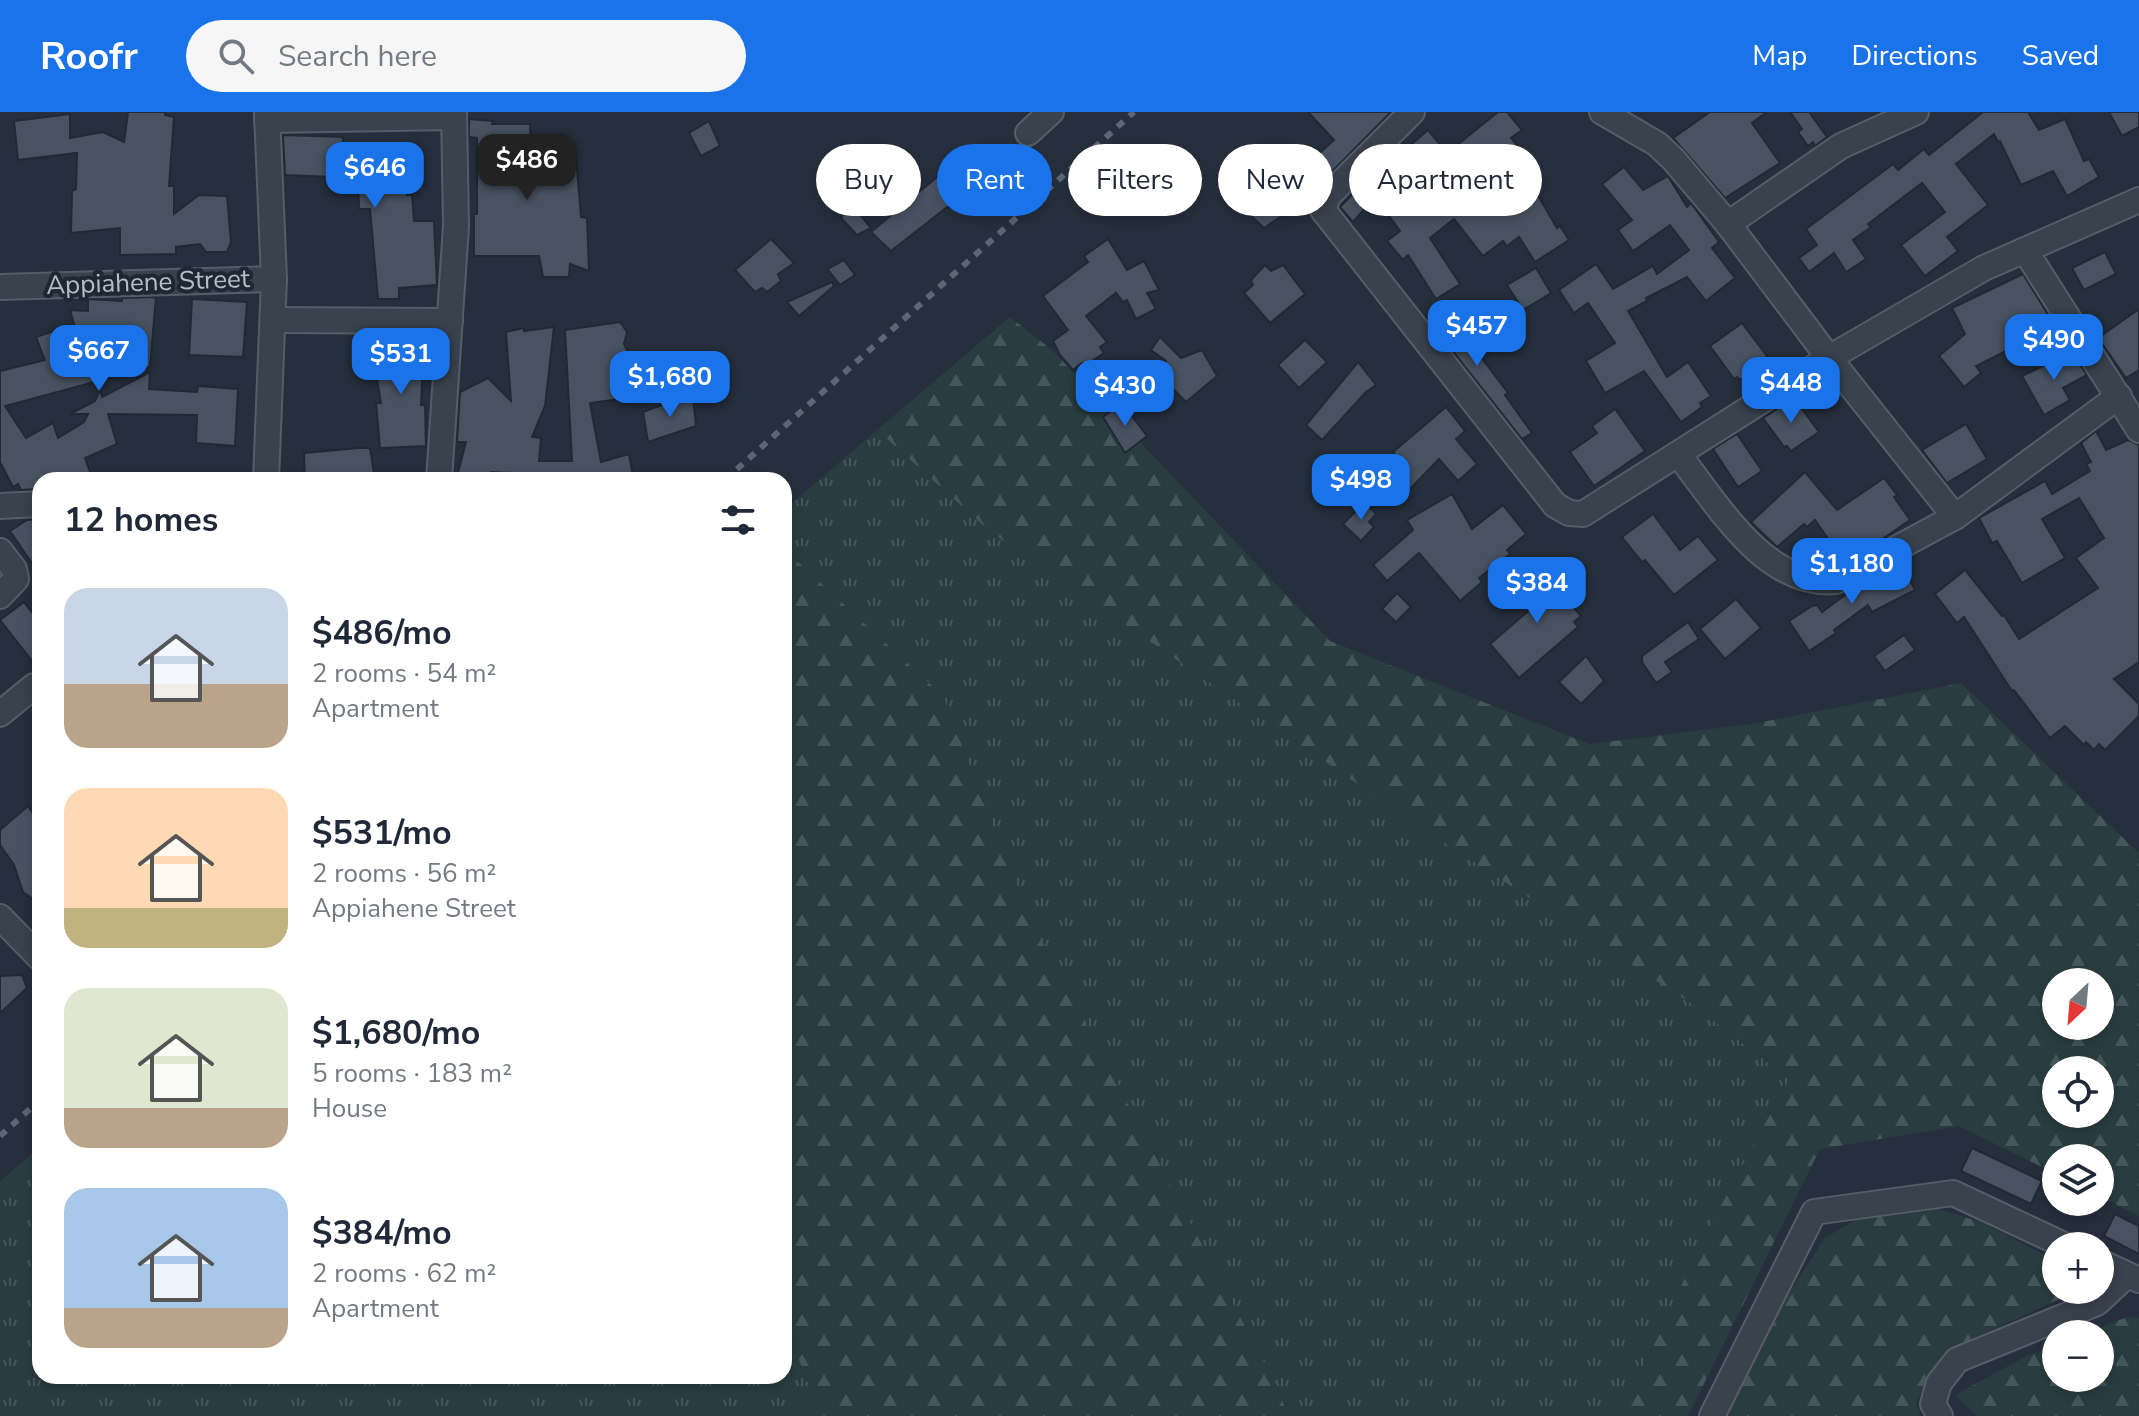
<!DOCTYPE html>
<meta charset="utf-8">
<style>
body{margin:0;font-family:"Nunito Sans",sans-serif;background:#f6f6f7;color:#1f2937;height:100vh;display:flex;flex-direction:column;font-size:30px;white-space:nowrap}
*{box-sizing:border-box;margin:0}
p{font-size:26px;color:#747a83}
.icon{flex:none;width:44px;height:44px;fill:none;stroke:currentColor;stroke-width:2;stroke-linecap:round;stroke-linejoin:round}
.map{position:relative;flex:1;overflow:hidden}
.sheet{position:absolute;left:32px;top:360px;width:760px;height:912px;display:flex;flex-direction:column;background:#fff;border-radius:24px;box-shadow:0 4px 12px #0003}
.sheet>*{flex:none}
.guide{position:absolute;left:816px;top:32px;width:760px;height:72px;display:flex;gap:16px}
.needle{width:52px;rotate:206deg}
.tools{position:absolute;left:2042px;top:856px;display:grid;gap:16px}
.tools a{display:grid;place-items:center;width:72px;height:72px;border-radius:50%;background:#fff;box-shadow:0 4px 12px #0003;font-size:40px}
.price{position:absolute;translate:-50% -68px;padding:0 18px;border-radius:16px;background:#1a73e8;color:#fff;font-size:26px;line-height:52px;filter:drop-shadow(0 2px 4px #0008)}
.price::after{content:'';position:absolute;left:50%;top:48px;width:24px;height:18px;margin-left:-12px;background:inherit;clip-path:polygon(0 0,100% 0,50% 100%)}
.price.on{background:#222;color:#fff}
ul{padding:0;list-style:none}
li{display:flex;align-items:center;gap:24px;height:200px;padding:0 32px}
li span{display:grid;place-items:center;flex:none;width:224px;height:160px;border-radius:24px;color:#555}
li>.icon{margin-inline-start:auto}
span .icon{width:96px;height:96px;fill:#fffc;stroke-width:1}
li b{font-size:34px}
h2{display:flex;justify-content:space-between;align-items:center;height:96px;padding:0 32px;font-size:34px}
.chip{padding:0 28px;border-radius:36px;background:#fff;box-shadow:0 4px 12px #0003;font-size:28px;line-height:72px}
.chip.on{background:#1a73e8;color:#fff}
header{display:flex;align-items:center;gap:48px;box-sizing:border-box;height:112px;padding:0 40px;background:#1a73e8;color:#fff}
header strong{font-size:38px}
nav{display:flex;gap:44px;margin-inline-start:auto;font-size:28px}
.search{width:560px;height:72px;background:#f6f6f7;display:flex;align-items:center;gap:20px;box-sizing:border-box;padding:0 28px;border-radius:44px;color:#747a83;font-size:30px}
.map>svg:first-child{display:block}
.grass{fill:url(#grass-tufts)}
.forest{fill:url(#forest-firs);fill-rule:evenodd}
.building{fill:#485261;stroke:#212935;stroke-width:2}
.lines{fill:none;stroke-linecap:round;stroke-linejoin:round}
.minor-casing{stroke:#555d68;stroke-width:28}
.minor{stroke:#3a424e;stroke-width:24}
.rail{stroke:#5d6674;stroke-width:6;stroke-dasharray:8 8;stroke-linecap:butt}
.labels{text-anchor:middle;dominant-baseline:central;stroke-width:8;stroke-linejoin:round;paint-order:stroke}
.street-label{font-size:26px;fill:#b6bdc8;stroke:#1f2733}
</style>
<header>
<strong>Roofr</strong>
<div class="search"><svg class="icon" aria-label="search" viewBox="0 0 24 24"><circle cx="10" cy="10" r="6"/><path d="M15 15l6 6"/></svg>Search here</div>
<nav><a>Map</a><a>Directions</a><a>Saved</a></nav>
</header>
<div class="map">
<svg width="2139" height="1304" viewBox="0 0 2139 1304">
<defs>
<pattern id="grass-tufts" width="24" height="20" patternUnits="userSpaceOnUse" patternTransform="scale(2)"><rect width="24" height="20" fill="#293d40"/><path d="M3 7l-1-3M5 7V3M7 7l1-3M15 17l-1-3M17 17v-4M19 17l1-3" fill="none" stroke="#46575a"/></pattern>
<pattern id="forest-firs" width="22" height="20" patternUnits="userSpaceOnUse" patternTransform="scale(2)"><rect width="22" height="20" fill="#293d40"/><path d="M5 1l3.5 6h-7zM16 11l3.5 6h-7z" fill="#46575a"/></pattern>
</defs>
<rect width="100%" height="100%" fill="#262f3d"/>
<g class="grass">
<polygon points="877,318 992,421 1416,712 1692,892 1789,967 1703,1127 1621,1304 1288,1304 1278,1277 1024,795 943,584 784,437 784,398"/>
<polygon points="40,1035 40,1264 784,1264 784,1210 821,1304 0,1304 0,1069"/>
</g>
<g class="forest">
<path d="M1010 205 1052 238 1330 529 1589 632 1752 612 1961 571 2139 741V1104L2100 1084V1046H2056V1062L1959 1014 1820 1037 1688 1304H1621L1703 1127 1789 967 1692 892 1416 712 992 421 877 318ZM2056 870H2100V914H2056ZM2056 958H2100V1002H2056Z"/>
<polygon points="784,437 943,584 1024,795 1278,1277 1288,1304 821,1304 784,1210"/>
<polygon points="1927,1094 1981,1110 2056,1149 2056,1178 2073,1178 2071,1182 1949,1237 1916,1290 1920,1304 1724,1304 1780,1195 1825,1126 1866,1102"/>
<polygon points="2127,1205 2139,1206 2139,1304 1977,1304 1955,1283 2025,1245 2056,1233 2056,1266 2100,1266 2100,1222 2084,1222"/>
</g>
<g class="building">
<polygon points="128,0 165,0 165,3 174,5 169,74 174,74 174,102 199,83 227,84 231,130 227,140 206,140 200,132 176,135 176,142 120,143 120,116 71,121 72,79 76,77 77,41 18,48 14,9 70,2 70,26 103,20 124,30"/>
<polygon points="1308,0 1391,0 1302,90 1264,116 1247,100 1302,57 1334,28"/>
<polygon points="1498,0 1507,0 1522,18 1511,26 1528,47 1494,75 1511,97 1537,82 1557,116 1560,114 1569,128 1535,150 1519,125 1507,134 1503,129 1483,144 1454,107 1430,126 1460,172 1436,187 1408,143 1403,148 1387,129 1400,119 1375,85 1353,110 1340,95 1403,30 1407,36 1428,18 1447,41"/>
<polygon points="1710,0 1767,0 1752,11 1780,51 1725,86 1673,26"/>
<polygon points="1790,0 1809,0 1827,25 1815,34 1813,30 1808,34 1798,20 1802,17"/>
<polygon points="1983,0 2028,0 2039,18 2065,7 2084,49 2089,47 2099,65 2067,84 2053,59 2021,73 2000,29 1998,30 1994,22 1956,52 1988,93 1947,125 1958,139 1925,164 1901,133 1945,100 1922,71 1868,112 1871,115 1853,128 1866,147 1846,160 1834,141 1809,160 1799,146 1817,133 1806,117 1893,52 1898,58 1924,37 1929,43"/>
<polygon points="2109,0 2139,0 2139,15 2122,24"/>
<polygon points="469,7 493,9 492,12 530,12 531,48 576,45 581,105 587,106 589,159 570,152 569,165 543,165 539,144 474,144 474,102 477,102 477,26 469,25"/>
<polygon points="709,9 720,34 701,44 689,21"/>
<polygon points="283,23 343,25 342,46 391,44 391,51 406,50 407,83 412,83 414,109 434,109 437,173 399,176 399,187 378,187 370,97 359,97 358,66 285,63"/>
<polygon points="1181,43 1205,66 1192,79 1195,84 1183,98 1177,92 1165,103 1146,82 1136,93 1127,80 1128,73 1141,63 1146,69"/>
<polygon points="949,55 965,81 891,139 871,120"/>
<polygon points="1624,55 1643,78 1668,64 1687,95 1691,91 1719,130 1712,136 1735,166 1706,189 1687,165 1646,186 1647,189 1628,199 1667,265 1688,250 1711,284 1700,291 1702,295 1681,310 1644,259 1605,281 1586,249 1615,231 1588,191 1574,201 1559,178 1596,152 1613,177 1653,154 1657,162 1689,138 1670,113 1633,139 1618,118 1632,108 1602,72"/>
<polygon points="853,94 871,116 857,123 841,106 845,98"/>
<polygon points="771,127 794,151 778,162 781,169 767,180 762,176 755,180 735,158"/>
<polygon points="1108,127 1127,158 1144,149 1159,178 1147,181 1156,197 1136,207 1127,188 1123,190 1116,181 1086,204 1107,230 1100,235 1104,241 1084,254 1082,251 1073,258 1060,243 1053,229 1068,218 1043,184 1088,150 1084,144"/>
<polygon points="2105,140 2116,162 2084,178 2072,156"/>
<polygon points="844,148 855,163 840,173 827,157"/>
<polygon points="1265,153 1271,159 1283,153 1305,182 1270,211 1244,181 1253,173 1251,168"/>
<polygon points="1536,156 1551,181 1523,198 1507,173"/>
<polygon points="2023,162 2055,214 1976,254 1981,261 1964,275 1939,244 1965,222 1952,196"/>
<polygon points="832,170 834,174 799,204 787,190"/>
<polygon points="156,185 150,255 5,294 26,326 53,311 58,326 84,310 88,302 70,302 95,289 100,278 102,285 150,260 149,277 197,280 198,274 238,277 235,334 196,331 197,303 108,302 117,332 85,346 93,368 40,368 40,377 21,378 18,372 13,375 0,350 0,259 45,248 36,225 74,212 70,198 88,199 88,187 122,189 122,186"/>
<polygon points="192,187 247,190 243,245 189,243"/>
<polygon points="1443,195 1508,281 1505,283 1532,321 1522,327 1426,205"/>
<polygon points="2139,197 2139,258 2126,266 2098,226"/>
<polygon points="620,210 627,220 624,232 636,256 640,284 590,291 601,350 629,342 633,364 573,368 573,364 491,360 491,368 456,368 466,330 457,330 460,280 488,266 511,289 506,220 524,216 524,219 554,215 545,294 532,325 541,326 539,349 572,349 565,218"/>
<polygon points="1742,211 1769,247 1740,268 1737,265 1734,267 1710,234"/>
<polygon points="1160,225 1181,246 1202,238 1217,264 1186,290 1156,260 1166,249 1151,238"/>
<polygon points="1305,228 1327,250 1299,276 1278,253"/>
<polygon points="391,230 424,233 421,293 425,293 426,334 380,336 376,291 381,291 372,237 387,239"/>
<polygon points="2072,240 2087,263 2063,276 2070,288 2044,303 2022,264"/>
<polygon points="1358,250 1376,273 1366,280 1322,328 1306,313"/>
<polygon points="693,285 696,314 648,330 643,300 675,288"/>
<polygon points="1794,286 1819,320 1791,339 1787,334 1784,335 1763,306"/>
<polygon points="1122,291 1147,324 1125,341 1103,305"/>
<polygon points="1446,295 1465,319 1456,327 1477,352 1458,369 1439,347 1410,377 1396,360 1404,354 1393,340"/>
<polygon points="1615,297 1645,339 1594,374 1570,340 1597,321 1592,314"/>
<polygon points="1966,312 1987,347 1947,371 1922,338"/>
<polygon points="2096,319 2106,338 2128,328 2139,333 2139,550 2114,567 2139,592 2139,604 2105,638 2099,632 2094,638 2086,630 2084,633 2065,614 2050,626 2014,578 2012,579 1964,505 1957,511 1935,482 1965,458 2002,504 2004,503 2019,527 2098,476 2076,446 2104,426 2079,386 2042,407 2065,446 2022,471 1997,429 1992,431 1979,406 2045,369 2052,382 2090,359 2086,352 2091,350 2081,331"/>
<polygon points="1737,322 1762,359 1738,375 1713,337"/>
<polygon points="359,336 370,336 374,361 338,362 340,368 305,368 304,341"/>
<polygon points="1805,360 1837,398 1884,366 1897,383 1894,385 1910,408 1884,426 1843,448 1815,408 1807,415 1804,412 1777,435 1751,410"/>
<polygon points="1452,382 1472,417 1503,393 1526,422 1507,438 1510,442 1479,466 1482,470 1460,489 1419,441 1387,469 1373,453 1413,418 1407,408"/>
<polygon points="1365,390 1376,402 1369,410 1374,415 1361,429 1343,412"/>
<polygon points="1653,402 1680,438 1698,424 1718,448 1674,483 1645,448 1642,450 1622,425"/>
<polygon points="40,407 40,463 10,419 27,408"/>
<polygon points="1901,451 1915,478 1872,500 1868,493 1834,518 1836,521 1809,539 1789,509 1812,494 1817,493 1822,500 1856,475"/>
<polygon points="1539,455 1581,504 1574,510 1578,515 1519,566 1490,532 1533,495 1515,476"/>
<polygon points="1397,481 1411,495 1396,510 1382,497"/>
<polygon points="1736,487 1761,516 1725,547 1700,517"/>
<polygon points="24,490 40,511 40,559 0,508"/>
<polygon points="1688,510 1699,527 1665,550 1672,560 1656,571 1642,550 1642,544"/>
<polygon points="1904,523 1915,538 1885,559 1874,544"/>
<polygon points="1586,544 1604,569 1581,592 1559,570"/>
<polygon points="28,694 40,712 40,792 23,780 14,753 0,733 0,718"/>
<polygon points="22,863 27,876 0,901 0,864"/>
<polygon points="1972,1036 2042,1069 2031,1092 1961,1059"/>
<polygon points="2115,1102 2139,1114 2139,1142 2104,1124"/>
</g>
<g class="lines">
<defs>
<g id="minor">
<polyline points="1412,0 1328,84 1323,98 1555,393 1569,401 1583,402 1829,246 1984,156 2139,88"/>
<polyline points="1602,0 1657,32 1673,47 1728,112 1829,246 1955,405"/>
<polyline points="267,8 454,5"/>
<polyline points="1028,21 1051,0"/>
<polyline points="1728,112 1841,34 1916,0"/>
<polyline points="2025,138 2139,318"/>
<polyline points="0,175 274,167 267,0"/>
<polyline points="273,208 450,209"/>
<path d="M1678 342C1716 390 1765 476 1836 469L1955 405 2119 284"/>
<polyline points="266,368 274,167"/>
<polyline points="439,368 456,114 454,0"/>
<polyline points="0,394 40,392"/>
<polyline points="0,439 14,457 16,467 0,484"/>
<polyline points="0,602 34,574 40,574"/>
<polyline points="0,805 40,846"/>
<polyline points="2100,1150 2139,1168"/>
<polyline points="1712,1304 1814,1100 1953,1081 2066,1134"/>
<polyline points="1940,1304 1933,1292 1939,1271 1957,1248 2097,1191 2127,1163"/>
</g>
</defs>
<use href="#minor" class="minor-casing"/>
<use href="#minor" class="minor"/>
<g class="rail">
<polyline points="725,368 1134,0"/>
<polyline points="0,1024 40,988"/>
</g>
</g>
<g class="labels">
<g class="street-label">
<text transform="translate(148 170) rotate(-2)">Appiahene Street</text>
</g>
</g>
</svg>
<div class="tools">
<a><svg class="needle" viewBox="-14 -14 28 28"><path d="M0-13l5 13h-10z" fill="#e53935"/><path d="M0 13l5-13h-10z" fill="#747a83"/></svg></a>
<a><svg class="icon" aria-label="locate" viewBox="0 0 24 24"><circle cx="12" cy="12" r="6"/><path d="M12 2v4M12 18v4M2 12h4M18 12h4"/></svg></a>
<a><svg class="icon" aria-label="layers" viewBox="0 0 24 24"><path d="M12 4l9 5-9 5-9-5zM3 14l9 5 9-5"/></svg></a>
<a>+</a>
<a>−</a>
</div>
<b class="price on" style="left:527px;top:90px">$486</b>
<b class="price" style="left:375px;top:98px">$646</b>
<b class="price" style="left:1477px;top:256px">$457</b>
<b class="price" style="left:2054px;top:270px">$490</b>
<b class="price" style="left:99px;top:281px">$667</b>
<b class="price" style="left:401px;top:284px">$531</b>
<b class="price" style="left:670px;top:307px">$1,680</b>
<b class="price" style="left:1791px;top:313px">$448</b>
<b class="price" style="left:1125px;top:316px">$430</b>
<b class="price" style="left:1361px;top:410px">$498</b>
<b class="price" style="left:1852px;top:494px">$1,180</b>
<b class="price" style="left:1537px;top:513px">$384</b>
<div class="guide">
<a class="chip">Buy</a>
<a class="chip on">Rent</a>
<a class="chip">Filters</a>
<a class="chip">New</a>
<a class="chip">Apartment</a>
</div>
<section class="sheet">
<h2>12 homes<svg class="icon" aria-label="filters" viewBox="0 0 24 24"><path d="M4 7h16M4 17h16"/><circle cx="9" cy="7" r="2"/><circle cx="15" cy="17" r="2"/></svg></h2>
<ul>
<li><span style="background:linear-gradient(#c9d6e8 60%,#b9a48a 0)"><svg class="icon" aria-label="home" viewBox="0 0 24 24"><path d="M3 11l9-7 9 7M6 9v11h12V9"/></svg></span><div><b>$486/mo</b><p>2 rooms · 54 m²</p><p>Apartment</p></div></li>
<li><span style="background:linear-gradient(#ffd9b3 75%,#c2b280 0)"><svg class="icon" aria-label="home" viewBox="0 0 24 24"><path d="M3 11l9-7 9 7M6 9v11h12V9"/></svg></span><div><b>$531/mo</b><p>2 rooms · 56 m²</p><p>Appiahene Street</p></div></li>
<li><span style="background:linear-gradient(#dfe7d0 75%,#b9a48a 0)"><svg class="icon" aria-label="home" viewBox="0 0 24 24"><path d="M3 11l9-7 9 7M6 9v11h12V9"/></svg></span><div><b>$1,680/mo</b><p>5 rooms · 183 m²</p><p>House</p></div></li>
<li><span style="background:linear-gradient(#a9c7e8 75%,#b9a48a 0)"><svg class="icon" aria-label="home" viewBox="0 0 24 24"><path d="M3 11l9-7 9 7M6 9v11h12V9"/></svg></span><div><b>$384/mo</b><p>2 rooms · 62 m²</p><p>Apartment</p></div></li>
</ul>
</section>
</div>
